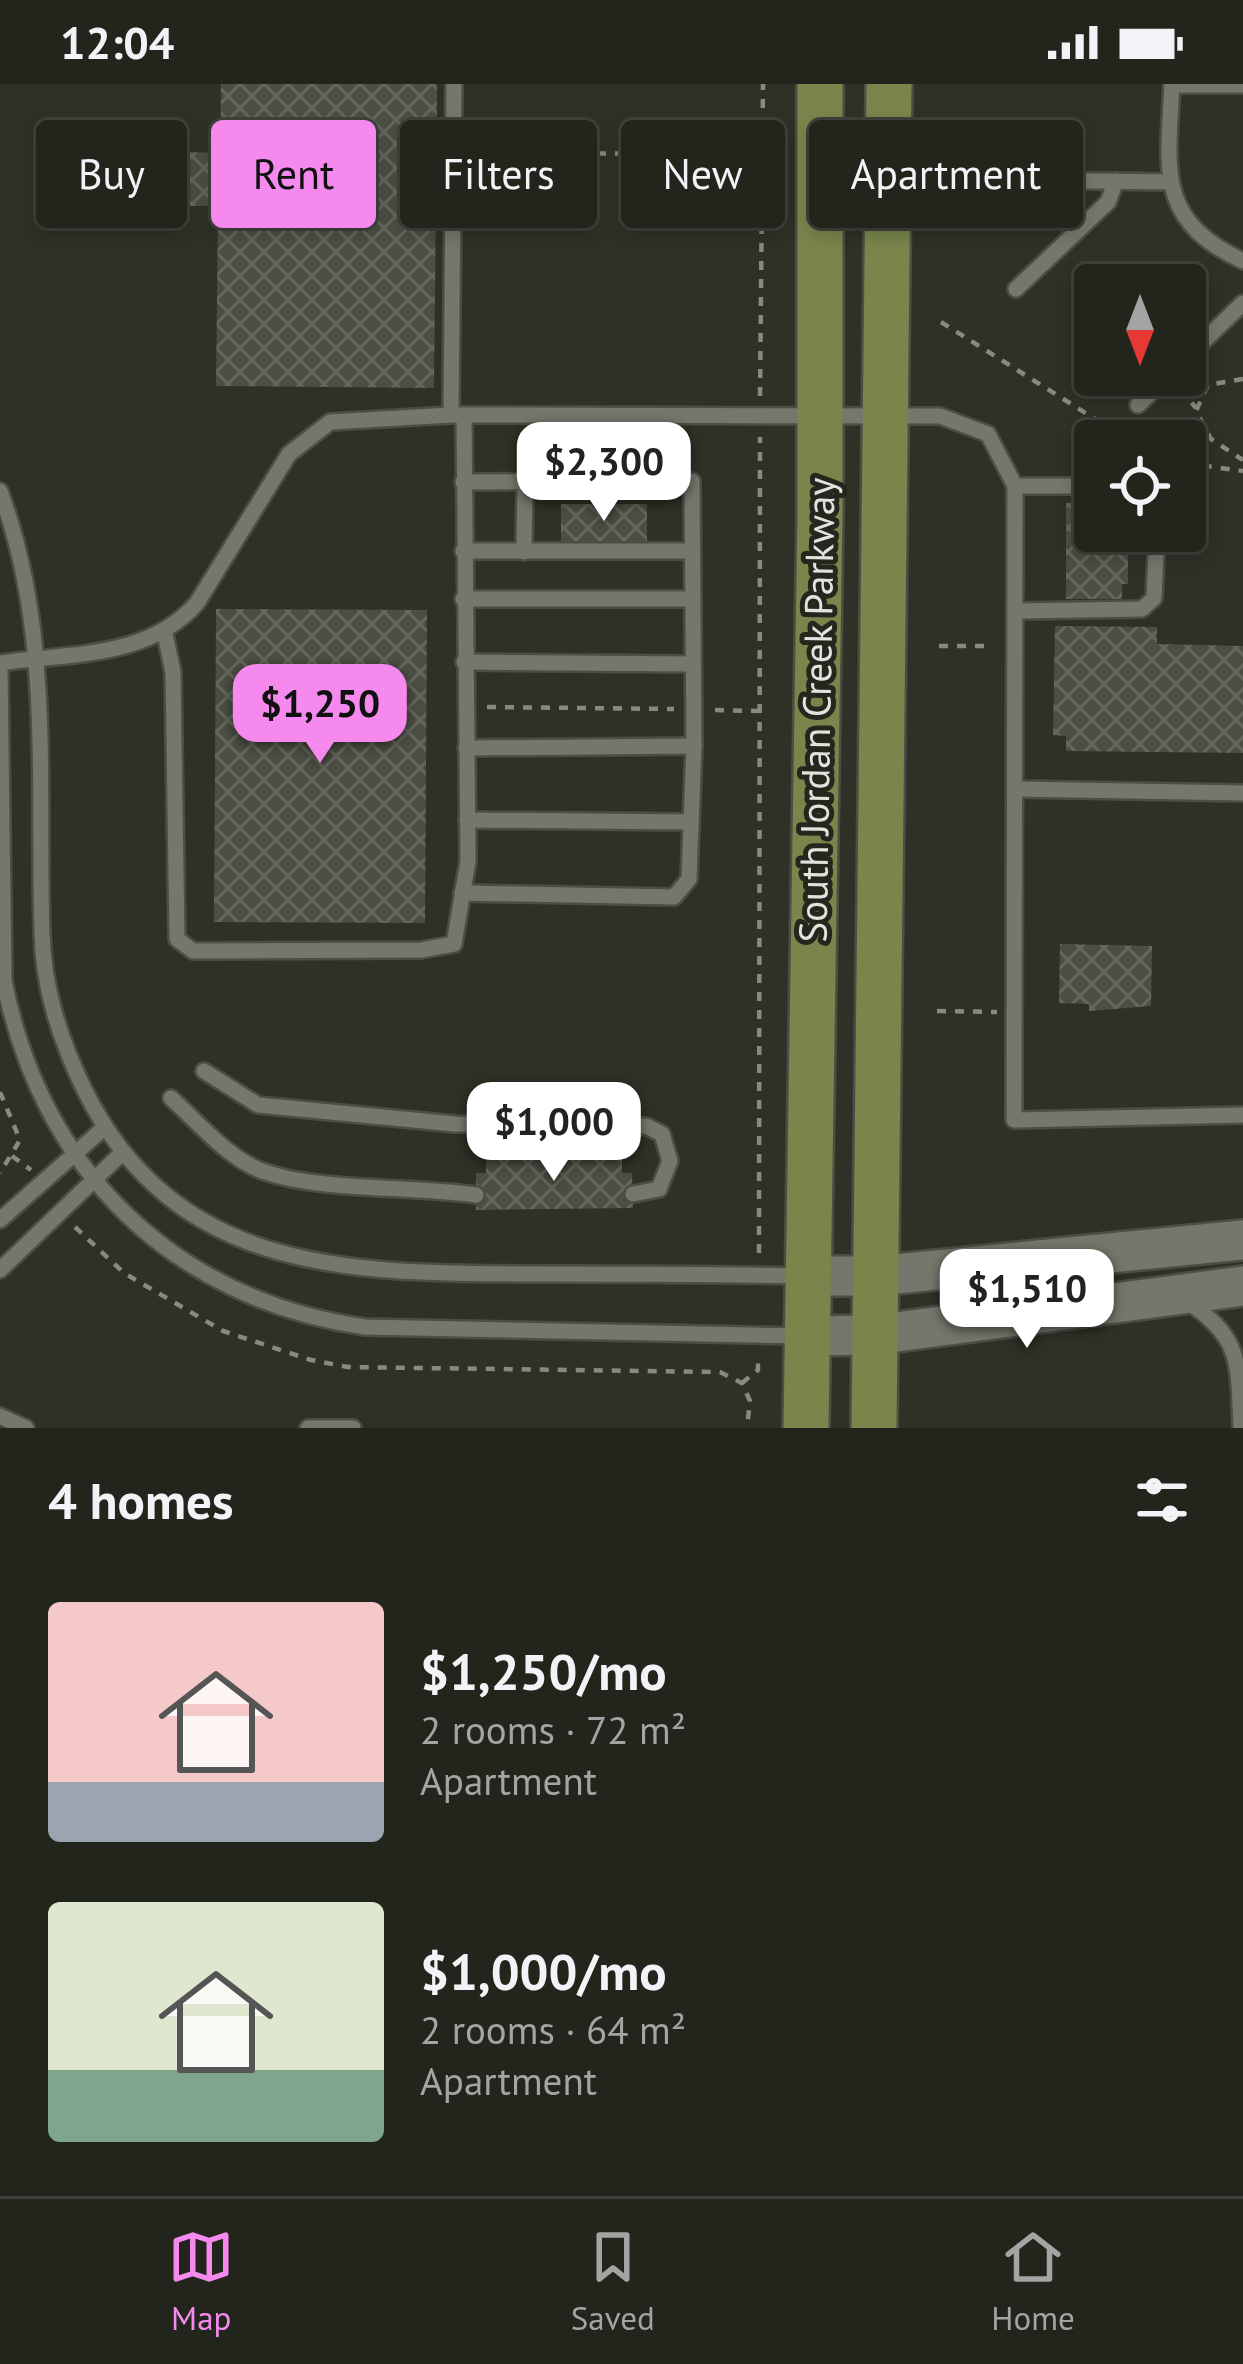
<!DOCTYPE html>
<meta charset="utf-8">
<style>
body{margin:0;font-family:"PT Sans",sans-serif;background:#2e3129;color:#f1f3f6;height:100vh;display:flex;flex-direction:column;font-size:45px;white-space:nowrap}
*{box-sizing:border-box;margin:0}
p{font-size:39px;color:#a2a5a3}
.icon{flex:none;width:66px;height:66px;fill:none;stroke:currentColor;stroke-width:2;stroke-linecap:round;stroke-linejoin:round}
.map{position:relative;height:1344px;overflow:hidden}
.details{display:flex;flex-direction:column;background:#22251c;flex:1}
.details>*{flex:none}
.guide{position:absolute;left:36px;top:36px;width:1173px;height:108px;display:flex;gap:24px}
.needle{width:78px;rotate:180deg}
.fabs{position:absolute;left:1074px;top:180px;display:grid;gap:24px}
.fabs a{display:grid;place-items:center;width:132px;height:132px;border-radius:12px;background:#22251c;box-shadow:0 6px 18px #0003,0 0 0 3px #3f423b;font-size:60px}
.price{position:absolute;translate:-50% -102px;padding:0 27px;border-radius:24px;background:#fff;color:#222;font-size:39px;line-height:78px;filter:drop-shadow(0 3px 6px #0008)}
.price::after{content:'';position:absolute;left:50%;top:72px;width:36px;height:27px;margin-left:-18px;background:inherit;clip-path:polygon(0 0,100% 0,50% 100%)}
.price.on{background:#f689ee;color:#111}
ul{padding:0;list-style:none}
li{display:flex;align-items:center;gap:36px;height:300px;padding:0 48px}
li span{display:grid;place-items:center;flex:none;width:336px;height:240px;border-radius:12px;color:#555}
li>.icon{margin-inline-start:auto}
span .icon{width:144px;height:144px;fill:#fffc;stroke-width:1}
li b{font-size:51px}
h2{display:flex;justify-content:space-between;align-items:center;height:144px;padding:0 48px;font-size:51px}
.chip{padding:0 42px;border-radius:12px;background:#22251c;box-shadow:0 6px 18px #0003,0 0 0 3px #3f423b;font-size:42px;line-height:108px}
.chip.on{background:#f689ee;color:#111}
.status{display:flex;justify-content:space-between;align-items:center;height:84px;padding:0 60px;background:#22251c;direction:ltr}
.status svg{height:33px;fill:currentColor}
.tab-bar{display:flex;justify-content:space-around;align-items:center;height:168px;border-top:3px solid #3f423b;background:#22251c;font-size:33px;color:#a2a5a3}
.tab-bar a{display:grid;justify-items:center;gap:6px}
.tab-bar .on{color:#f689ee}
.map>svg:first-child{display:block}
.building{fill:url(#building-cross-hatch)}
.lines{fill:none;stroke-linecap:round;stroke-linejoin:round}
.lane-casing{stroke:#4b4e44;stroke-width:20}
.secondary-casing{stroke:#4b4e44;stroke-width:44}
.primary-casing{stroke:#4b4e44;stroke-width:50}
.path{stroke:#878a81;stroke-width:4.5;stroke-dasharray:9 9;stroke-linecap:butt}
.lane{stroke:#74786c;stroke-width:15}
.secondary{stroke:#74786c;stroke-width:39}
.primary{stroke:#79854b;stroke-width:45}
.labels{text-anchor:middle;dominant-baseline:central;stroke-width:10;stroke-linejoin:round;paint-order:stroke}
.street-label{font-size:39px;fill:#e1e3dc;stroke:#24271d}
</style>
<div class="status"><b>12:04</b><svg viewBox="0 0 49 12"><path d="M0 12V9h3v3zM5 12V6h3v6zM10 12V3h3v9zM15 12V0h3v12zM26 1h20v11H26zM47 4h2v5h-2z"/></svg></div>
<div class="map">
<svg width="1243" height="1344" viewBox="0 0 1243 1344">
<defs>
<pattern id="building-cross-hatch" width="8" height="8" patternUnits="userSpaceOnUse" patternTransform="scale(3)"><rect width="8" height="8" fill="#4b4e42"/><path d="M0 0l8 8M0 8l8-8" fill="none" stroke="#65675d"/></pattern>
</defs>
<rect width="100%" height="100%" fill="#2e3126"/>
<g class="building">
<polygon points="221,0 437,0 437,51 422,51 422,101 436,101 434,304 216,302 218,122 189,122 190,68 220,69"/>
<polygon points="1066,419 1095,419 1095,447 1146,447 1146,454 1128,454 1128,500 1122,500 1122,515 1066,515"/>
<rect x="561" y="420" width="86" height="40"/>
<polygon points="216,525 427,526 425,839 214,838"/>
<polygon points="1055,542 1157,543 1157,560 1243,562 1243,669 1066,667 1066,652 1053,651"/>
<polygon points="1060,860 1152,862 1151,922 1089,927 1089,920 1059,919"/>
<polygon points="486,1070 512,1070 512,1076 622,1071 622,1089 632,1089 633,1124 476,1126 476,1089 486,1089"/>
</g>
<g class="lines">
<defs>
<g id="lane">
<path d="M1172 0C1168 85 1155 136 1243 177"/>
<polyline points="1172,1 1243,1"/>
<polyline points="1007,96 1169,98"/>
<polyline points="1016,205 1108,118 1116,97"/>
<polyline points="1185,275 1243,219"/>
<polyline points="1138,321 1169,291"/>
<polyline points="451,331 454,0"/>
<polyline points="1015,402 1095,402"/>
<path d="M0 407C53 549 37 700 42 848 43 904 60 955 84 1005 177 1194 358 1189 540 1190 628 1190 716 1190 804 1192"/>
<polyline points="463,467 691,467"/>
<polyline points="524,468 525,398"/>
<polyline points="463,515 691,515"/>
<polyline points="1015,527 1142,525 1154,514 1157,447"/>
<polyline points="165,550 173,588 177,855 193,867 421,866 454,860 468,777 464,331"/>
<polyline points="464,578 692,580"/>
<path d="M0 579C69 569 148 575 197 519L289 370 330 338 451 331 940 332 988 350 1015 402 1014 1036 1243 1031"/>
<path d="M0 584 4 897C42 1087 173 1215 365 1243L800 1252"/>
<polyline points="466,664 694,662"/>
<polyline points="1015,705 1243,709"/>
<polyline points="467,736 691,738"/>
<polyline points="462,809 674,813 689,795 694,662 692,397 463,398"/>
<polyline points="204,987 258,1021 455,1040 646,1042 662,1050 670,1077 659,1105 633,1110"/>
<path d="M171 1014C199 1039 229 1076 265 1088 320 1107 414 1102 476 1111"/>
<polyline points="0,1136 104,1044"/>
<polyline points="0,1186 123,1068"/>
<path d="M1185 1216C1243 1254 1238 1279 1241 1344"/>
<polyline points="0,1332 26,1344"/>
<polyline points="308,1344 353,1344"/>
</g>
<g id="secondary">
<polyline points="807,1192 875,1192 1243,1156"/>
<polyline points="807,1252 874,1251 1243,1202"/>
</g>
<g id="primary">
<polyline points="806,1344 820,429 820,0"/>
<polyline points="874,1344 889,0"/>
</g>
</defs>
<use href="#lane" class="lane-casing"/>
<use href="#secondary" class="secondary-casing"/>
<use href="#primary" class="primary-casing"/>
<g class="path">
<polyline points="471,69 730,70 744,38 763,39"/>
<polyline points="941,238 1130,357"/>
<polyline points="1243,295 1208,301 1196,327 1211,355 1243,376"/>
<polyline points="1180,305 1196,324"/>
<polyline points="760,312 763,0"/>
<polyline points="1185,379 1243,387"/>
<polyline points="939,562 993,562"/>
<polyline points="487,623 674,625"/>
<polyline points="715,626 758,627"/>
<polyline points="937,927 997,928"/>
<polyline points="0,1008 20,1056 0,1089"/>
<polyline points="12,1072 31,1086"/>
<polyline points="75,1143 124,1189 223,1247 311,1276 348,1283 720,1288 742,1299 750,1317 747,1344"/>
<polyline points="759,1169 760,353"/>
<polyline points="742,1299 758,1286 758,1271"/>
</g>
<use href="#lane" class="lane"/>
<use href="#secondary" class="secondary"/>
<use href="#primary" class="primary"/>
</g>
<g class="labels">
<g class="street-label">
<text transform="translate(816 626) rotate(-89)">South Jordan Creek Parkway</text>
</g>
</g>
</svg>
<div class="fabs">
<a><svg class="needle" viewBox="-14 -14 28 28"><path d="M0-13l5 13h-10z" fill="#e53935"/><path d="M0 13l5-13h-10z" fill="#a2a5a3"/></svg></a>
<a><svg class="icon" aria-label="locate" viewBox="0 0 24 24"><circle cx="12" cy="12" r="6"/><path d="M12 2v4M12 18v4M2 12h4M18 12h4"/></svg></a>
</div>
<b class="price" style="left:604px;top:440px">$2,300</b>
<b class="price on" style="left:320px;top:682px">$1,250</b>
<b class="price" style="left:554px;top:1100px">$1,000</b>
<b class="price" style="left:1027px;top:1267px">$1,510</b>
<div class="guide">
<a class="chip">Buy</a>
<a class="chip on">Rent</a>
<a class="chip">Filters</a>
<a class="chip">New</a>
<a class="chip">Apartment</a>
</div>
</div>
<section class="details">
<h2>4 homes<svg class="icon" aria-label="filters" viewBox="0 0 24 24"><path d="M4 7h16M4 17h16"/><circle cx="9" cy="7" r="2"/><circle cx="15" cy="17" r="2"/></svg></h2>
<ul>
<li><span style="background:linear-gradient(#f6c9c9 75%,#9aa5b1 0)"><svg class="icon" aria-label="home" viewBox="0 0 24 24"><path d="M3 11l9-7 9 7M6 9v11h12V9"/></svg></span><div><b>$1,250/mo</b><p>2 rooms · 72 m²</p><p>Apartment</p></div></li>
<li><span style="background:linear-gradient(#dfe7d0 70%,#7fa58c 0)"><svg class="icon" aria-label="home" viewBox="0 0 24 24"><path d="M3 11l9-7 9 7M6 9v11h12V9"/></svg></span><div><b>$1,000/mo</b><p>2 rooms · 64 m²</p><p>Apartment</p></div></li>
</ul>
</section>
<nav class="tab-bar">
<a class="on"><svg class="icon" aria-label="map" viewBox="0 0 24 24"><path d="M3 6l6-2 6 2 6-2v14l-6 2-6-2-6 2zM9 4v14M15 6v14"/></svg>Map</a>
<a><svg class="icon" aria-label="saved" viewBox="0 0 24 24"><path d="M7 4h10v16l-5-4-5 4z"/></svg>Saved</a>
<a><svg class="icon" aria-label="home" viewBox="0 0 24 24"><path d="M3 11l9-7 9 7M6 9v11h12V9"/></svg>Home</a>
</nav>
